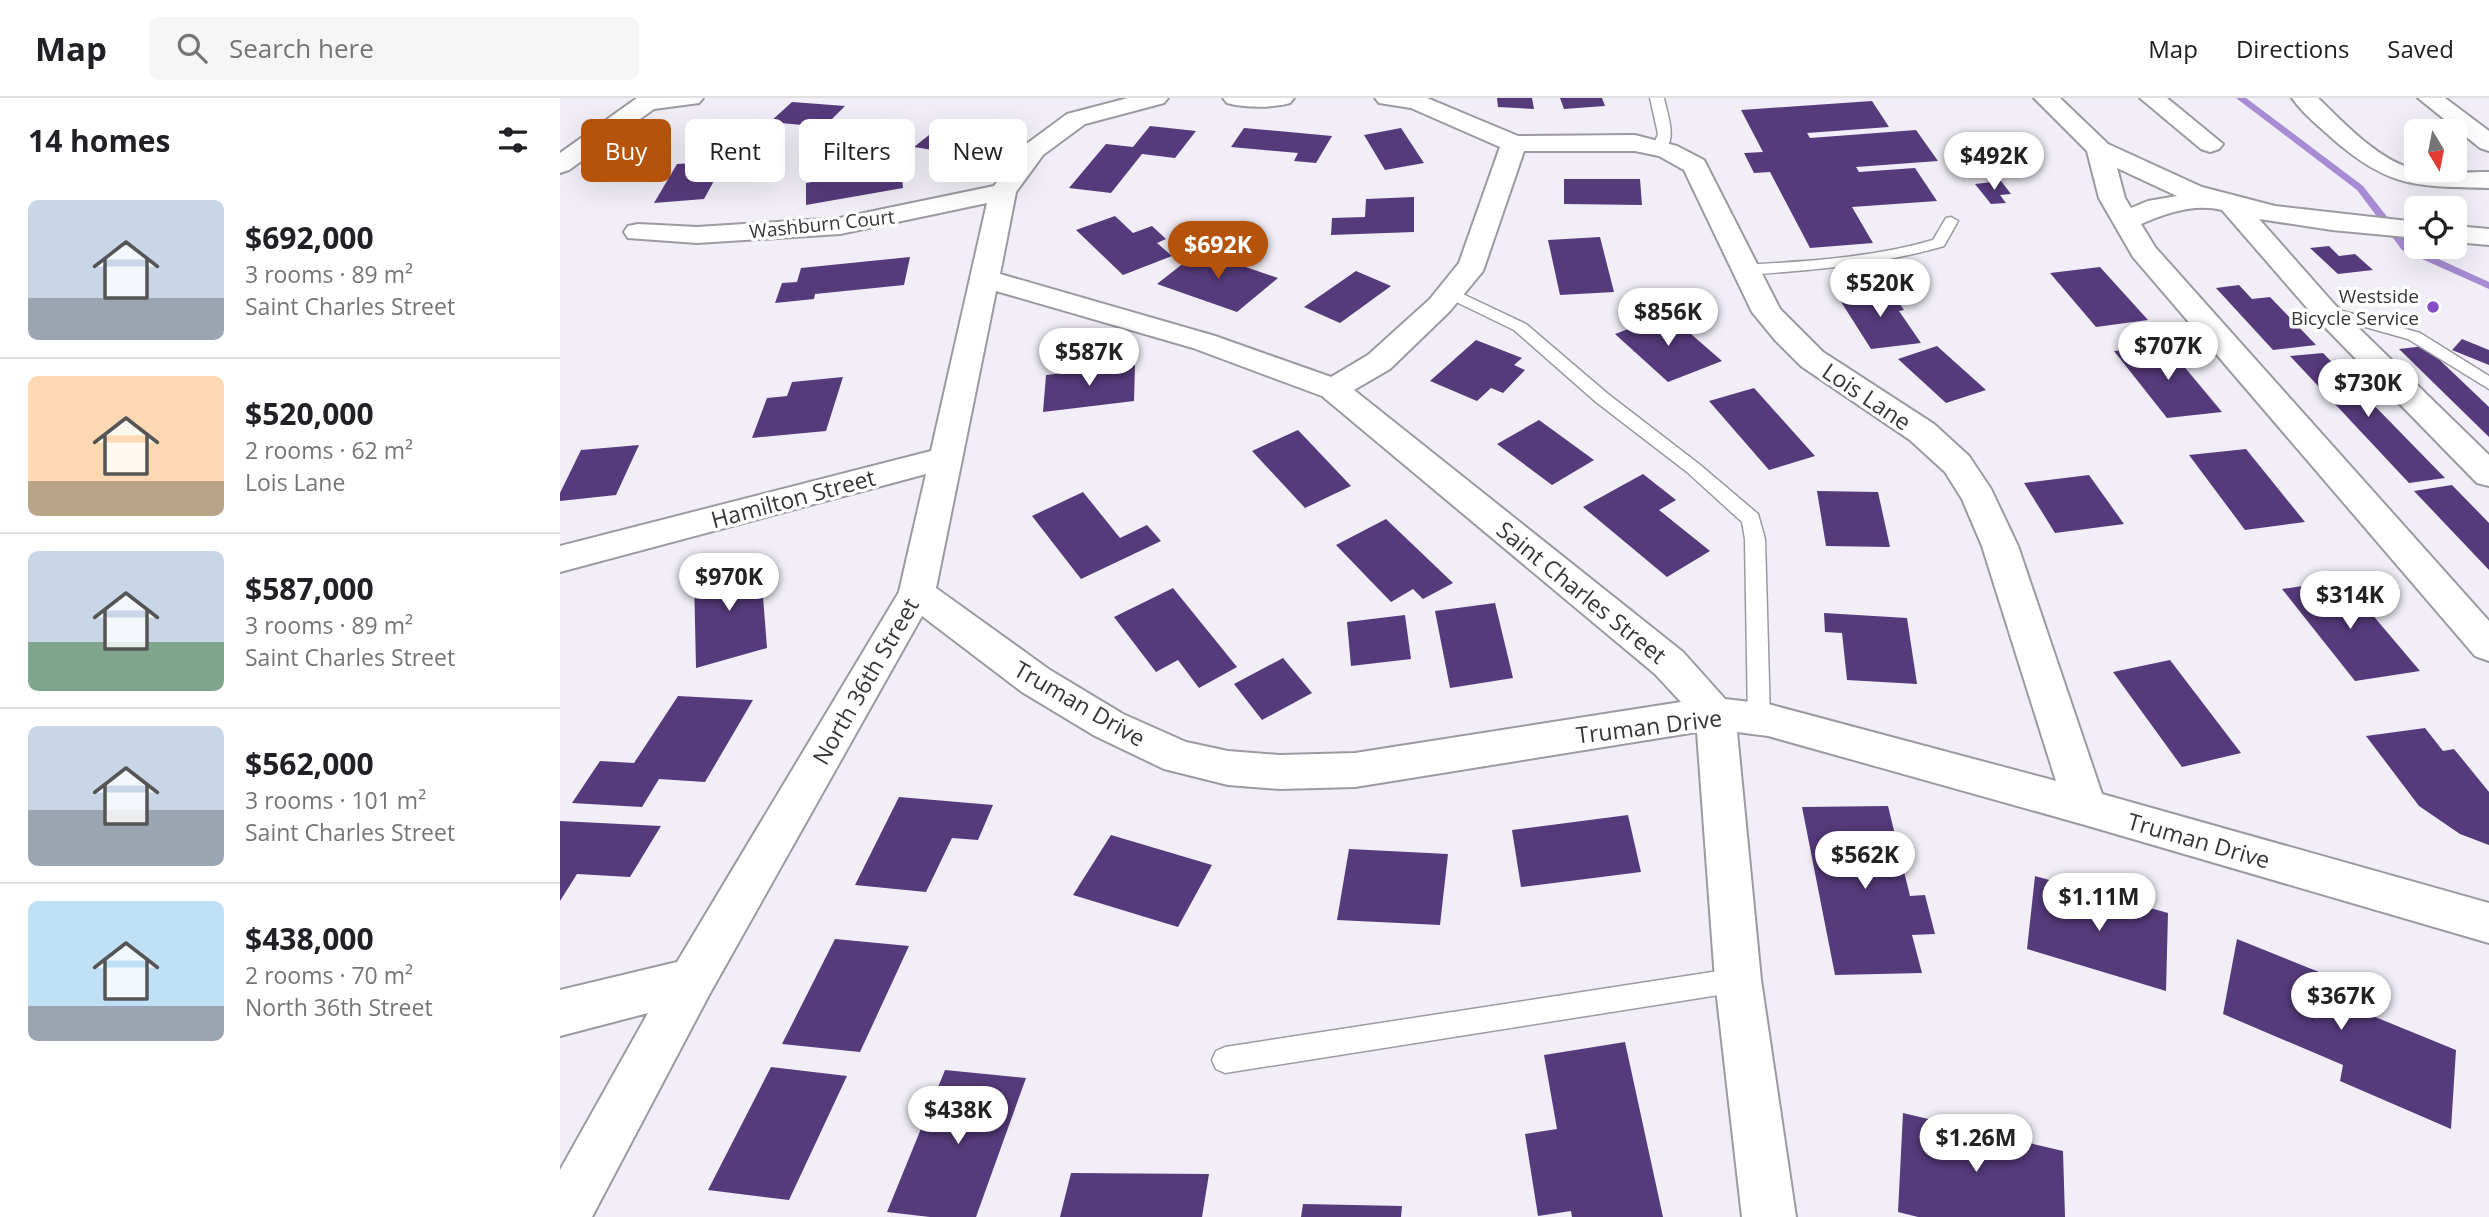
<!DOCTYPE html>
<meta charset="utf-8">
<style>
body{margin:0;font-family:"Open Sans",sans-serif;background:#f6f6f6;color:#202124;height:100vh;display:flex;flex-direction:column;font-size:26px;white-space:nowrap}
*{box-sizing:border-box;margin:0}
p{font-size:23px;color:#757577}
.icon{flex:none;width:38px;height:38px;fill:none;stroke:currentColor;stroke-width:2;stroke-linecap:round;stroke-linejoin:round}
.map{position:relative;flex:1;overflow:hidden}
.drawer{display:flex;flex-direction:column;background:#fff;width:560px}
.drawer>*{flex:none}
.top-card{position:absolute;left:21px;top:21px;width:665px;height:63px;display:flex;gap:14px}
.needle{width:46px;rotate:170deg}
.controls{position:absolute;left:1844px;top:21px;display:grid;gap:14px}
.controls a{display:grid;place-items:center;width:63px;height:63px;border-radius:10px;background:#fff;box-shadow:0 7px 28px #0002;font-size:35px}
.price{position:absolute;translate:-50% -60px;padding:0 16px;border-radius:24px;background:#fff;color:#222;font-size:23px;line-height:46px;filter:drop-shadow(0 2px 4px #0008)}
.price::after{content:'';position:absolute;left:50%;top:42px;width:21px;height:16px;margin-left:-10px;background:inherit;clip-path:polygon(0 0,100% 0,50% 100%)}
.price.current{background:#b45309;color:#fff}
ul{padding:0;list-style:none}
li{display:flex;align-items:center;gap:21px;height:175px;padding:0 28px}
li+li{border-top:2px solid #e0e0e0}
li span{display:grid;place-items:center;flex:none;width:196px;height:140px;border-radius:10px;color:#555}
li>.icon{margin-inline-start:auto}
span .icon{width:84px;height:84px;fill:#fffc;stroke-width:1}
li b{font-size:30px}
h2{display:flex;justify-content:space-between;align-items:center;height:84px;padding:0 28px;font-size:30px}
.tag{padding:0 24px;border-radius:10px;background:#fff;box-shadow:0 7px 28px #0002;font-size:24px;line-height:63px}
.tag.current{background:#b45309;color:#fff}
header{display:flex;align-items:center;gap:42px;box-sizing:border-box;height:98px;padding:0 35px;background:#fff;border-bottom:2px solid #e0e0e0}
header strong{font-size:33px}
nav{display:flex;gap:38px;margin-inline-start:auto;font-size:24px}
.search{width:490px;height:63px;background:#f6f6f6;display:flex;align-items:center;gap:18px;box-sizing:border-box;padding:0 24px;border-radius:10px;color:#757577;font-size:26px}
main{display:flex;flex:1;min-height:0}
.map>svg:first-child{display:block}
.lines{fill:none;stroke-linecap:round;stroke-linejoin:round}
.stream{fill:#a78bd3;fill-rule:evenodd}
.building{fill:#563b7c}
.lane-casing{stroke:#9c99a1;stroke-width:3}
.street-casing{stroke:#9c99a1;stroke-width:4}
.lane{fill:#fff;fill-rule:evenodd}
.street{fill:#fff;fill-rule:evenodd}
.poi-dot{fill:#834ec5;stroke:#fff;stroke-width:2.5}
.labels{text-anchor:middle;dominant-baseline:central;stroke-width:7;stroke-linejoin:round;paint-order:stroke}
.far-street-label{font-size:19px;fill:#363538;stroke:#fff}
.far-poi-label{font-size:19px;fill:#363538;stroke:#fff;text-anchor:end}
.street-label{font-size:23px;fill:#363538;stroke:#fff}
</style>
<header>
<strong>Map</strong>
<div class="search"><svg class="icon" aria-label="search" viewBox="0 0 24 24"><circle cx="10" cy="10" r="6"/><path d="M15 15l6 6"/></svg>Search here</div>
<nav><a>Map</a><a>Directions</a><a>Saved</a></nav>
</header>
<main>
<section class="drawer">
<h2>14 homes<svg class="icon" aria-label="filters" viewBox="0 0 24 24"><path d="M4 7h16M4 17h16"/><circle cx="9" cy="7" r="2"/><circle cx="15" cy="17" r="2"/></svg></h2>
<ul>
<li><span style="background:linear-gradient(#c9d6e8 70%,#9aa5b1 0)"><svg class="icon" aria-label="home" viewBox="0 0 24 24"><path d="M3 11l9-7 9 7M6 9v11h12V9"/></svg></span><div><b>$692,000</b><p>3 rooms · 89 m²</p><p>Saint Charles Street</p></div></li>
<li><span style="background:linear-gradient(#ffd9b3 75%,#b9a48a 0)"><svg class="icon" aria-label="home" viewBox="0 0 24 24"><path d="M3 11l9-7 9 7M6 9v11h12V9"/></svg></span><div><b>$520,000</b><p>2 rooms · 62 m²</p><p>Lois Lane</p></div></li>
<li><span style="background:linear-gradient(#c9d6e8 65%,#7fa58c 0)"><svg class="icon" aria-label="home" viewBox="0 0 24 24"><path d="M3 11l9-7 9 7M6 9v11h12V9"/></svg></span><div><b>$587,000</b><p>3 rooms · 89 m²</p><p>Saint Charles Street</p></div></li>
<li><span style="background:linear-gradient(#c9d6e8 60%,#9aa5b1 0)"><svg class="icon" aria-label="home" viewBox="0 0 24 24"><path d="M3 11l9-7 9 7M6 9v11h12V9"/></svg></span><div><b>$562,000</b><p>3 rooms · 101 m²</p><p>Saint Charles Street</p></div></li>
<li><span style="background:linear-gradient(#bfe0f5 75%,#9aa5b1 0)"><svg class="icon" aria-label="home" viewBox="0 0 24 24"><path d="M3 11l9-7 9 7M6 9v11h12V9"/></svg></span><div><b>$438,000</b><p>2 rooms · 70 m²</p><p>North 36th Street</p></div></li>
</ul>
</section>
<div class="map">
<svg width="1929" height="1119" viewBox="0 0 1929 1119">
<rect width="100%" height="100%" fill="#f1eef7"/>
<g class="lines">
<polygon class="stream" points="1676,0 1686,0 1803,88 1850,148 1929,184 1929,191 1842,152 1797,92"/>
</g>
<g class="building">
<polygon points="937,0 972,0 974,11 938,9"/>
<polygon points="1000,0 1042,0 1045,8 1004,11"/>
<polygon points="1312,3 1329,29 1247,35 1250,40 1356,32 1378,63 1296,69 1299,74 1355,70 1377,103 1292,109 1313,145 1250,150 1210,74 1194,75 1184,55 1203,54 1181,12"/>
<polygon points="232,4 285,8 264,29 210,24"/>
<polygon points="389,21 425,27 391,55 354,49"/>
<polygon points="590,28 636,33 615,60 582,56 551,95 509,90 546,46 573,49"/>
<polygon points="684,30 772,38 756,65 734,63 738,55 671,49"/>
<polygon points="841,30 864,65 825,72 804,37"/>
<polygon points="165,63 144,101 94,105 117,66"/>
<polygon points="341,69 343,90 246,107 246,85"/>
<polygon points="1004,81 1080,81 1082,107 1004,106"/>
<polygon points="1441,83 1451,96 1440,97 1446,105 1431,106 1415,86"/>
<polygon points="854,99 854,134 771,137 772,120 805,119 806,101"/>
<polygon points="555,118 573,135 592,128 606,141 597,145 612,158 563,177 516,132"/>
<polygon points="1040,139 1054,194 1000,197 988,142"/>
<polygon points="1769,148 1779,158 1795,156 1813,172 1778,176 1750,150"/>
<polygon points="639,153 718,180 677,214 597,186"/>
<polygon points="350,159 344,187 255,196 254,201 215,205 222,185 237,184 241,170"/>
<polygon points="1540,169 1588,222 1536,229 1490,175"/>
<polygon points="796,173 831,188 780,225 744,209"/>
<polygon points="1679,187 1692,201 1710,199 1756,247 1713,252 1656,190"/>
<polygon points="1330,192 1344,212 1339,213 1361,245 1311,251 1278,199"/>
<polygon points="1108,216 1162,263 1108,284 1055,236"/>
<polygon points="1902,241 1929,252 1929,267 1892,252"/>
<polygon points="916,242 962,260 954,267 965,272 943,295 931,290 917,303 870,283"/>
<polygon points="1377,248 1426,292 1386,305 1338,261"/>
<polygon points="1607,248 1662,314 1607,320 1554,253"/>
<polygon points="1865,248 1929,309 1929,339 1839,251"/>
<polygon points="1763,255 1885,380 1849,385 1730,258"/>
<polygon points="575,267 574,303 483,314 486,277"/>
<polygon points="283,279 266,333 192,340 207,300 227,298 232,284"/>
<polygon points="1194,290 1255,358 1209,372 1149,303"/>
<polygon points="979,322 1034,362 992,387 937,346"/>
<polygon points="738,332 791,388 745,410 692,353"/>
<polygon points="79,347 56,397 0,403 0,395 21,352"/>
<polygon points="1686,351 1745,424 1685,432 1629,357"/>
<polygon points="1083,376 1116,402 1099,412 1150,453 1107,479 1023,409"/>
<polygon points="1529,377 1564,426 1495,435 1464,385"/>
<polygon points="1892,387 1929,425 1929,472 1854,393"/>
<polygon points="1257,393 1318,394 1330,449 1266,448"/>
<polygon points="523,394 560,440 587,427 601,443 521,481 472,418"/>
<polygon points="826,421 893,485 863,501 853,491 831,504 776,447"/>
<polygon points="200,460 207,550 136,570 134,478"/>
<polygon points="1783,482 1860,573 1795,583 1722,491"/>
<polygon points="613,490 677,569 639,590 618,562 596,574 554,519"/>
<polygon points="935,505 953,580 890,590 875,513"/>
<polygon points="1264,515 1347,520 1357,586 1287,582 1282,535 1265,534"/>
<polygon points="845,517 851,561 791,568 787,524"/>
<polygon points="723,560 752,595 702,622 674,586"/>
<polygon points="1610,562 1681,655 1622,669 1553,574"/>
<polygon points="118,598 193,602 145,684 99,681 82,709 12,705 40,663 74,665"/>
<polygon points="1865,630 1883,653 1894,651 1929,694 1929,747 1900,736 1859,708 1806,638"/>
<polygon points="339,699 433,707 418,742 392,740 366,794 295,787"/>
<polygon points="1328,708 1350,798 1365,797 1375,836 1352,837 1362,875 1275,877 1242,709"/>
<polygon points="1068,717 1081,774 961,789 952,732"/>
<polygon points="0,723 101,728 70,779 17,776 0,803"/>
<polygon points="551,737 652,767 618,829 513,797"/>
<polygon points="789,751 888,756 880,827 777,822"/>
<polygon points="1475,778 1608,815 1606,893 1467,851"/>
<polygon points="275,841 349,848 300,954 222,946"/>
<polygon points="1677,841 1801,891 1798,912 1896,952 1891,1031 1780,983 1783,967 1663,916"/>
<polygon points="1065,944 1103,1119 1012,1119 1011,1113 978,1118 965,1036 997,1031 984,957"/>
<polygon points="211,969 287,978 229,1102 148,1092"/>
<polygon points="385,972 466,980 416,1119 370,1119 327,1114"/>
<polygon points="1343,1015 1503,1053 1505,1119 1358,1119 1338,1114"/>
<polygon points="511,1075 649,1076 642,1119 500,1119"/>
<polygon points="743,1106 842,1108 841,1119 741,1119"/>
</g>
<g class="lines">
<defs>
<g id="lane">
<path d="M1090 0H1104C1107 16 1120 47 1099 55L1092 51 1098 36Z"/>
<path d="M1391 119 1398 123 1384 148C1319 167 1253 172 1186 177L1178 172 1186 167C1249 163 1312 160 1373 142L1386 120Z"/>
<polygon points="890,190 966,226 1048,296 1139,366 1198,416 1205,441 1210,621 1207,627 1199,630 1191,627 1188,621 1185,441 1182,424 1127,374 1036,304 954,232 884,198 882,195 884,192"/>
<polygon points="1765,208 1860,235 1929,278 1929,291 1848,241 1759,216 1757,213 1759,210"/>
<polygon points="1178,870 1187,874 1191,882 1187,890 1178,894 665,975 656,971 652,962 656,953 665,949"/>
</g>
<g id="street">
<polygon points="77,0 143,0 139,5 94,11 9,72 0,75 0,55"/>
<path d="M568 0H608L604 5 525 26 483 57 456 94 440 176 655 238 771 279 808 257 870 201 899 165 940 49 851 10 819 5 815 0H867L958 38 1075 37 1117 48 1144 62 1220 211 1263 254 1374 326 1409 358 1431 391 1458 448 1542 696 1929 805V845L1525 727 1208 638 1177 634 1201 882 1236 1119H1182L1155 882 1137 634 795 689 720 691 668 687 604 671 535 638 462 594 362 518 149 897 32 1119H0V1072L88 915 0 938V892L117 864 339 494 366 376 0 474V448L371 353 427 105 280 136 137 145 68 140 64 134 68 128 78 126 137 129 280 120 434 88 465 47 507 16ZM964 53H1075L1099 58 1124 72 1192 214 1215 242 1241 268 1350 342 1385 374 1402 401 1422 448 1496 683 1208 606 1165 601 1123 554 794 292 830 271 890 213 923 173ZM436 193 633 250 762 298 1095 576 1121 604 795 655 720 657 668 653 626 644 563 616 490 572 376 490Z"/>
<path d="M663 0H734L730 5C712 10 685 10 667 5Z"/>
<path d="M1474 0H1500L1548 46 1642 89 1715 108 1857 124V140L1772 132 1699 121 1775 207 1929 357V388L1917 385 1755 219 1662 112C1636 105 1605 115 1581 126L1595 149 1929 523V563L1915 558 1573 159 1539 100 1527 53ZM1557 70 1617 98 1588 103 1571 110 1565 100Z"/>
<polygon points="1580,0 1607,0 1663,46 1659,51 1650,54 1641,51"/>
<path d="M1732 0H1758C1784 25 1817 61 1853 71 1877 77 1905 74 1929 74V90C1858 88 1831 91 1774 42 1760 29 1743 16 1732 0Z"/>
<polygon points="1858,0 1885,0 1929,33 1929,53 1920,50"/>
<polygon points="1895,128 1929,131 1929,147 1895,144"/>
</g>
</defs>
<use href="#lane" class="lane-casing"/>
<use href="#street" class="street-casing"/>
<use href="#lane" class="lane"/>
<use href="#street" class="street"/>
</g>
<circle class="poi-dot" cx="1873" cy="209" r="7"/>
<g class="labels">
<g class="far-street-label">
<text transform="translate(262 126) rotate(-6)">Washburn Court</text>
</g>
<g class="far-poi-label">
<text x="1859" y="198">Westside<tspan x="1859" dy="22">Bicycle Service</tspan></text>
</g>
<g class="street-label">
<text transform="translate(1307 298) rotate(34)">Lois Lane</text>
<text transform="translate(233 400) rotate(-15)">Hamilton Street</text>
<text transform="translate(1022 494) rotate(39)">Saint Charles Street</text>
<text transform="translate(305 583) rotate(-60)">North 36th Street</text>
<text transform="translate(520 605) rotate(30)">Truman Drive</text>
<text transform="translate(1089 628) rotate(-7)">Truman Drive</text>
<text transform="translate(1639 742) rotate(16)">Truman Drive</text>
</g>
</g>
</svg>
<div class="controls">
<a><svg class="needle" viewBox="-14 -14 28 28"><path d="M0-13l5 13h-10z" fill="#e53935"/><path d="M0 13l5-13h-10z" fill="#757577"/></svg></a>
<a><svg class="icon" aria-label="locate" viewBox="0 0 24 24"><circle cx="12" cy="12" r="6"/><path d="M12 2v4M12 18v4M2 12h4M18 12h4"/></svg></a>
</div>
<b class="price" style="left:1434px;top:94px">$492K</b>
<b class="price current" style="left:658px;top:183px">$692K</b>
<b class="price" style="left:1320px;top:221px">$520K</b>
<b class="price" style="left:1108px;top:250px">$856K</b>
<b class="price" style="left:1608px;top:284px">$707K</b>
<b class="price" style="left:529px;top:290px">$587K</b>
<b class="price" style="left:1808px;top:321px">$730K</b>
<b class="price" style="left:169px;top:515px">$970K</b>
<b class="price" style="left:1790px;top:533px">$314K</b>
<b class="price" style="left:1305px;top:793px">$562K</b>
<b class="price" style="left:1539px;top:835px">$1.11M</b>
<b class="price" style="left:1781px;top:934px">$367K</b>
<b class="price" style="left:398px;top:1048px">$438K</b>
<b class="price" style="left:1416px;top:1076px">$1.26M</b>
<div class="top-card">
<a class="tag current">Buy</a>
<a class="tag">Rent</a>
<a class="tag">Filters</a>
<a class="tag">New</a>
</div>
</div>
</main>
